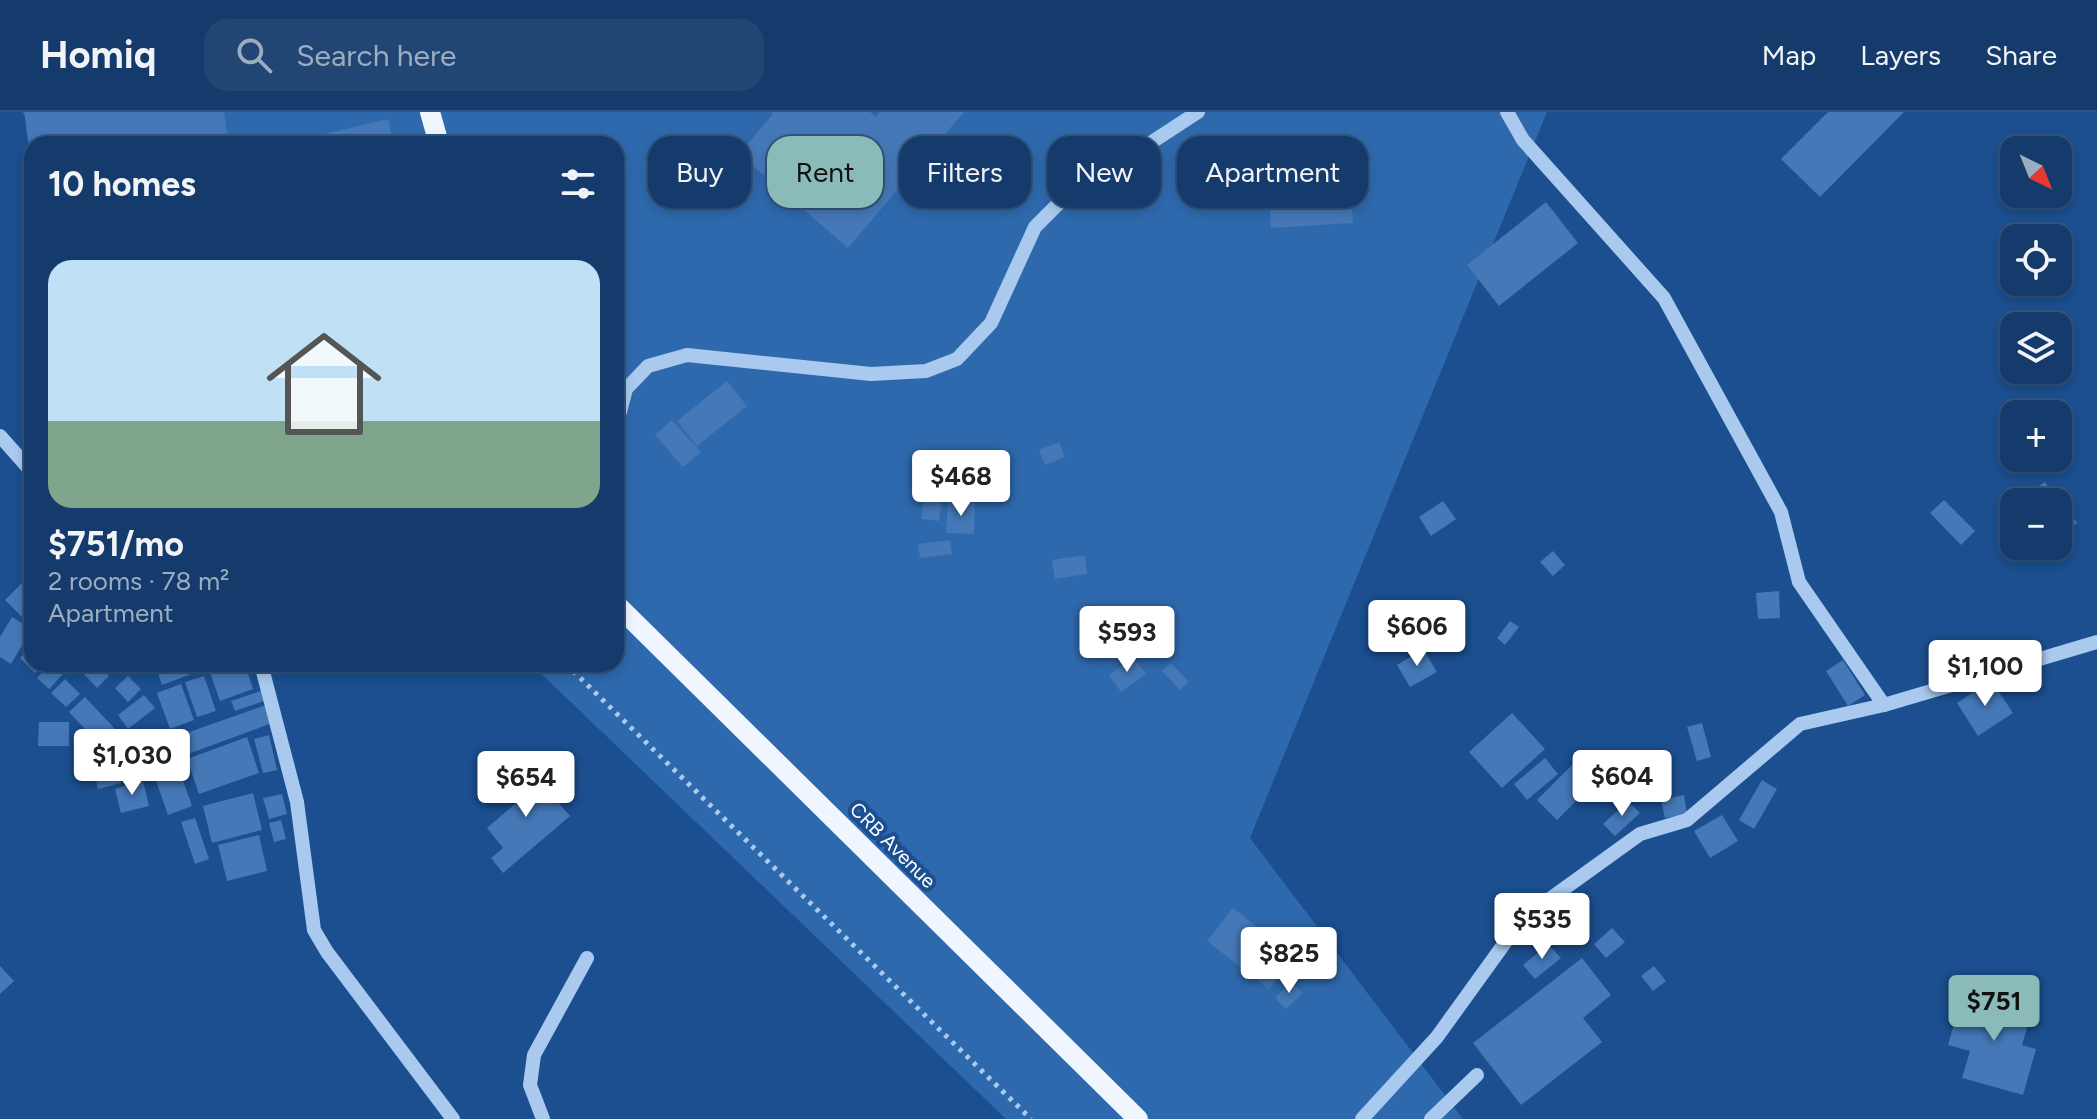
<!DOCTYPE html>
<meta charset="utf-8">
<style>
body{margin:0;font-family:Figtree,sans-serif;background:#214673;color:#f1f3f6;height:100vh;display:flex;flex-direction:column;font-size:30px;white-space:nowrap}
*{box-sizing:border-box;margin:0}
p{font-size:26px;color:#9dadc1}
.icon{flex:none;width:44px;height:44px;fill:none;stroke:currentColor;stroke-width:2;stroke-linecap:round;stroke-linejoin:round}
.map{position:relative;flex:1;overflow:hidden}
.sheet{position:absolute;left:24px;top:24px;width:600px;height:536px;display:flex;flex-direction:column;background:#143b6b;border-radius:24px;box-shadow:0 4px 12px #0003,0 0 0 2px #33557e}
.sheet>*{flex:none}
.top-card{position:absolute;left:648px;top:24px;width:760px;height:72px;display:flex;gap:16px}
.needle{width:52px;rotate:137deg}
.fabs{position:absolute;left:2000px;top:24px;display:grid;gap:16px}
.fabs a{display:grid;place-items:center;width:72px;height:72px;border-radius:16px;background:#143b6b;box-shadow:0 4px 12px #0003,0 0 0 2px #33557e;font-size:40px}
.price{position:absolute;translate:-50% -68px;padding:0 18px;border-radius:8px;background:#fff;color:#222;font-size:26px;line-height:52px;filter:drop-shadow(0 2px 4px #0008)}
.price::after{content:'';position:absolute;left:50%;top:48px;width:24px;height:18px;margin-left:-12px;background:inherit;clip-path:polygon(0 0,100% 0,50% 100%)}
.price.current{background:#8bbbb9;color:#111}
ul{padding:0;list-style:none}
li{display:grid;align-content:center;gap:16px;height:424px;padding:0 24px}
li+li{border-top:2px solid #33557e}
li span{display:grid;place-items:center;height:248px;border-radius:24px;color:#555}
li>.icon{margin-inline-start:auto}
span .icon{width:144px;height:144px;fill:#fffc;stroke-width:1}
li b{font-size:34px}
h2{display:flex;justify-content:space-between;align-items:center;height:96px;padding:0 24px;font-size:34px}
.tag{padding:0 28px;border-radius:24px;background:#143b6b;box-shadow:0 4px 12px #0003,0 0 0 2px #33557e;font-size:28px;line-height:72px}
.tag.current{background:#8bbbb9;color:#111}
header{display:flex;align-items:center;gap:48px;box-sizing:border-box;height:112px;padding:0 40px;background:#143b6b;border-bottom:2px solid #33557e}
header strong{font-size:38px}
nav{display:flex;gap:44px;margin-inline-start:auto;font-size:28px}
.search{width:560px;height:72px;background:#214673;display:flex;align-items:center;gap:20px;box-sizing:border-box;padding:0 28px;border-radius:24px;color:#9dadc1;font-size:30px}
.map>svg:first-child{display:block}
.green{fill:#2e69ad}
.building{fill:#4478b7}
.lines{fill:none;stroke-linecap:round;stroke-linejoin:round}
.path{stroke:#a9c9ee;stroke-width:5;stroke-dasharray:4 6;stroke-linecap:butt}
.minor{stroke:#a9c9ee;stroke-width:14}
.major{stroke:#f0f6ff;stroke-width:20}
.labels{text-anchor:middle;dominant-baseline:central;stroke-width:8;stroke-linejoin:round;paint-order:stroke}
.street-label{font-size:20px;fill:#fff;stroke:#1b4f8f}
</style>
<header>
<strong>Homiq</strong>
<div class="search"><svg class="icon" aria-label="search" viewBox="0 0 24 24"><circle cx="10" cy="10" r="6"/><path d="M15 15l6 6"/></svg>Search here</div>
<nav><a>Map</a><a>Layers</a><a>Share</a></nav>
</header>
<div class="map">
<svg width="2097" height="1007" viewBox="0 0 2097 1007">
<rect width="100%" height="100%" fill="#1b4f8f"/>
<polygon class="green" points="22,0 1547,0 1250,726 1463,1007 1006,1007 531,552 616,552 616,32 51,32"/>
<g class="building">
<polygon points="24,0 224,0 229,32 32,32 30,43"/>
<polygon points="771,0 870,0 876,5 880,0 964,0 848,136 739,42 773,2"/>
<polygon points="1828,0 1904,0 1820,85 1781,47"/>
<polygon points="388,7 394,32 312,32 311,25"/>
<polygon points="1349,54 1353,111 1271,116 1267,59"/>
<polygon points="1546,90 1578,131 1499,194 1467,153"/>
<polygon points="727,269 747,294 697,334 677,309"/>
<polygon points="672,308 701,340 683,355 655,323"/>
<polygon points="1059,330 1065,345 1045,353 1039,338"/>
<polygon points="2045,370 2056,386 2051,390 2023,390 2021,386"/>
<polygon points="925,379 943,382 939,409 921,407"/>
<polygon points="1944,388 1975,419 1961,433 1930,401"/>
<polygon points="948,389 975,391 974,422 946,421"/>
<polygon points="1443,389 1456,407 1431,424 1419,405"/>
<polygon points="2063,390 2077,411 2058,423 2058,394"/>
<polygon points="950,428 952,442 920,446 918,432"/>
<polygon points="1553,439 1565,453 1553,464 1540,450"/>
<polygon points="1085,443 1087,462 1055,467 1052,448"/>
<polygon points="32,461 32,503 26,509 5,488"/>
<polygon points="1779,479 1780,506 1758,507 1756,481"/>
<polygon points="12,505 32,517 11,552 0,545 0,525"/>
<polygon points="1510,509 1519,515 1505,533 1497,526"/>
<polygon points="32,533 32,552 44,552 35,561 20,546"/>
<polygon points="1423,537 1437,560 1410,575 1397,553"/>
<polygon points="1133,545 1146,562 1121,580 1109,563"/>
<polygon points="1843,548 1865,583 1848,594 1826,559"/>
<polygon points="1171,551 1189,570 1180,578 1162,559"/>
<polygon points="51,552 63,552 68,557 49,577 37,566"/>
<polygon points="74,552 97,552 109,564 97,576"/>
<polygon points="155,552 203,552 205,557 162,573"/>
<polygon points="207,552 245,552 253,577 220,589"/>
<polygon points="128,564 141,577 128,590 115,576"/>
<polygon points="204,564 216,599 197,605 185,570"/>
<polygon points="65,567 80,582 66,595 51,581"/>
<polygon points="1991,568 2013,601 1978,624 1957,591"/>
<polygon points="181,572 194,608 170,617 157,581"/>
<polygon points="261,579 264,589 235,599 231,589"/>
<polygon points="144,583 155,596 128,617 118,603"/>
<polygon points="85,585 116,618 100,633 69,600"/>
<polygon points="266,593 272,611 188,642 181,623"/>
<polygon points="1512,601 1545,637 1502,676 1469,640"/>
<polygon points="39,610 69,610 69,634 38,634"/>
<polygon points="1702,611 1711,645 1697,649 1687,615"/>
<polygon points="269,623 277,658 263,661 254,627"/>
<polygon points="247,625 259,661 199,682 187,647"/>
<polygon points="172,638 192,694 168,703 148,646"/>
<polygon points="1585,640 1605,660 1557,708 1537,688"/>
<polygon points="1545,646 1558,662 1527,688 1514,672"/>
<polygon points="114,647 121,671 98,677 92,652"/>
<polygon points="524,650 570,704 503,761 491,746 503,736 487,716 522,686 506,666"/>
<polygon points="1762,668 1777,677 1754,717 1739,708"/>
<polygon points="143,669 149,694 121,701 115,677"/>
<polygon points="253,681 262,718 212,731 203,694"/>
<polygon points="282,682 287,702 269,707 263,686"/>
<polygon points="1684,683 1687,702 1665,706 1661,688"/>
<polygon points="1628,689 1640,701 1615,724 1603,712"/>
<polygon points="1722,703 1738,729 1710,746 1694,719"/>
<polygon points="195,706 209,747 195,752 181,710"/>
<polygon points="281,708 286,727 274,730 269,711"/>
<polygon points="259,723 267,759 227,769 218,733"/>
<polygon points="1233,796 1295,844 1269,877 1207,829"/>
<polygon points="1612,816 1625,830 1606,846 1594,832"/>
<polygon points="1548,832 1561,846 1535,867 1523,853"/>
<polygon points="1582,846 1611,883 1583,906 1602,930 1521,993 1473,931"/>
<polygon points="0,854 14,869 0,882"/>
<polygon points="1654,854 1666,869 1653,879 1641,864"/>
<polygon points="1291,870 1303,881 1286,897 1275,886"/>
<polygon points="1963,880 2032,900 2022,933 2036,937 2023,983 1962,966 1970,939 1948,933"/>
</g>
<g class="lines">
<polyline class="path" points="566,552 1031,1007"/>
<g class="minor">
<polyline points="1507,0 1523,28 1664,186 1781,400 1799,470 1884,593"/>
<polyline points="616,305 620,300 626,277 648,254 687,243 871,262 926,259 957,247 991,211 1035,115 1060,90 1198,0"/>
<polyline points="0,324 32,360"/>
<polyline points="261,552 297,690 314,818 327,840 453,1007"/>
<polyline points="543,1007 530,973 534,943 587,846"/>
<polyline points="1362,1007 1437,925 1522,807 1640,722 1687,708 1800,612 1884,593 2097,530"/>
<polyline points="1431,1007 1477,963"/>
</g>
<g class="major">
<polyline points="430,0 439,32"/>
<polyline points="616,492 1138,1007"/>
</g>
</g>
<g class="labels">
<g class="street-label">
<text transform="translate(893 733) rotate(45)">CRB Avenue</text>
</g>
</g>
</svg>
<div class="fabs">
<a><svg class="needle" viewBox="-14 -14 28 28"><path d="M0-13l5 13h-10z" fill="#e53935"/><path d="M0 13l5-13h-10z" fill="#9dadc1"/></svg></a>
<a><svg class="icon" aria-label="locate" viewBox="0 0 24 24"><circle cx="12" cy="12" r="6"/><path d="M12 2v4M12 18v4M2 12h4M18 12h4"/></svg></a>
<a><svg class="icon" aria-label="layers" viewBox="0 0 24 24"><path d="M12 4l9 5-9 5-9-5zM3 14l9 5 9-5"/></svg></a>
<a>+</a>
<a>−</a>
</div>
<b class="price" style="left:961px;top:406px">$468</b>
<b class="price" style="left:1417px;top:556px">$606</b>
<b class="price" style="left:1127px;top:562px">$593</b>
<b class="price" style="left:1985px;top:596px">$1,100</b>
<b class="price" style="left:132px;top:685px">$1,030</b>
<b class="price" style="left:1622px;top:706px">$604</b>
<b class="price" style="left:526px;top:707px">$654</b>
<b class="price" style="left:1542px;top:849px">$535</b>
<b class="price" style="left:1289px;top:883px">$825</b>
<b class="price current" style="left:1994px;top:931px">$751</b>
<div class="top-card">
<a class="tag">Buy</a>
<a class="tag current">Rent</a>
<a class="tag">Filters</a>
<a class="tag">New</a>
<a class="tag">Apartment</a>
</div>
<section class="sheet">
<h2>10 homes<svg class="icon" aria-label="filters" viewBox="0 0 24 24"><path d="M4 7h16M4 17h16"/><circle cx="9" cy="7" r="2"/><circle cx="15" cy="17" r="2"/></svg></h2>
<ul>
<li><span style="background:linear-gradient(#bfe0f5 65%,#7fa58c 0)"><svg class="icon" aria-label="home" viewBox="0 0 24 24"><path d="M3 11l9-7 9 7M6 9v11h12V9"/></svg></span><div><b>$751/mo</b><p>2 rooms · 78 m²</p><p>Apartment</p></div></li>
</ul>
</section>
</div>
